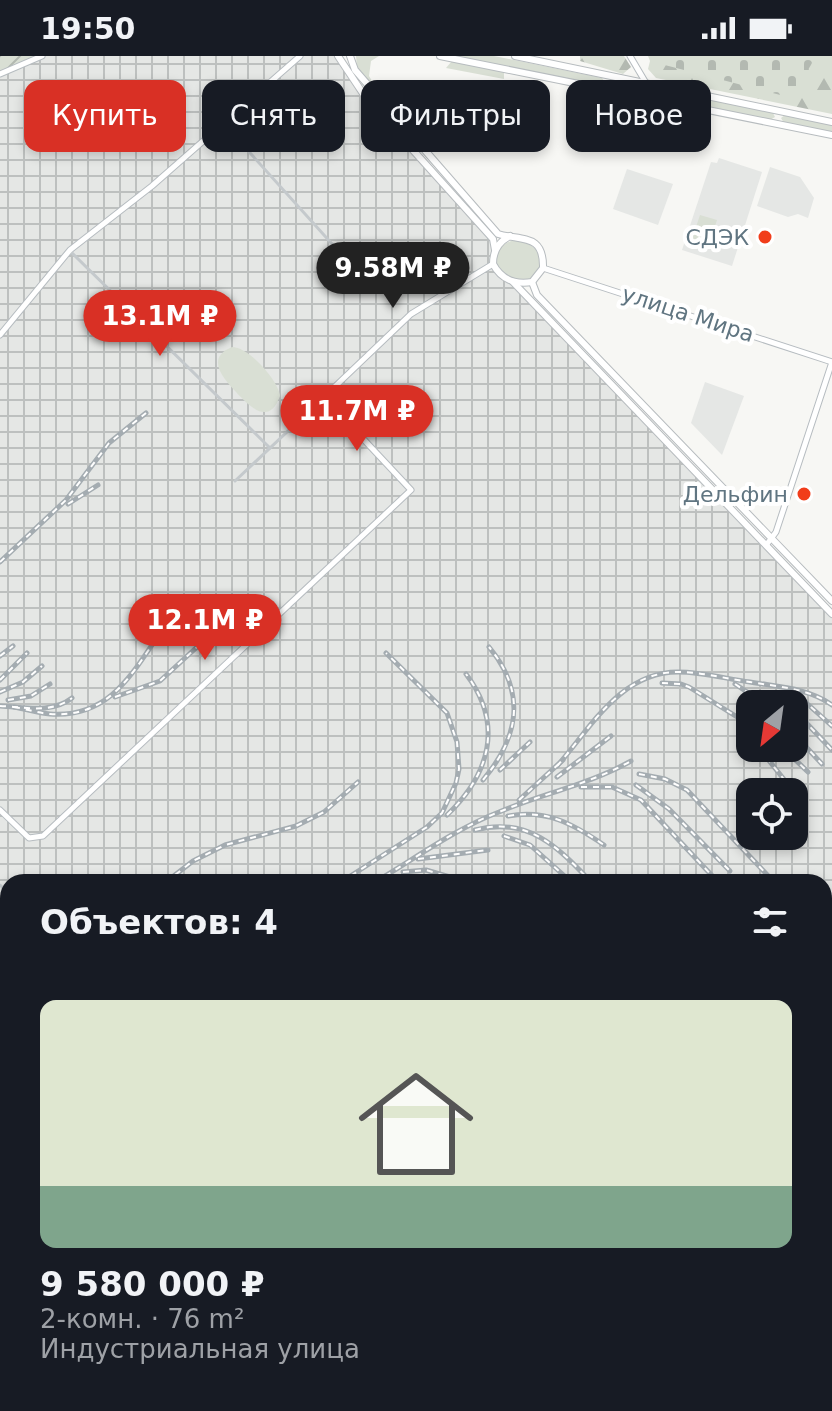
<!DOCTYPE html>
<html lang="ru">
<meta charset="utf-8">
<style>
body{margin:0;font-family:"DejaVu Sans",sans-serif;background:#242831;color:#f1f3f6;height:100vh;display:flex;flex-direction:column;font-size:30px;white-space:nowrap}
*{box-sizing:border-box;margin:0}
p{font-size:26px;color:#9ea1a6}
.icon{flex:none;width:44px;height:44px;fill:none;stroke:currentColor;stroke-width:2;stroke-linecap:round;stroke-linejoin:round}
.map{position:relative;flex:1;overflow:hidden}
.panel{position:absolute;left:0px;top:818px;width:832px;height:538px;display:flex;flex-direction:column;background:#171b24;border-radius:24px 24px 0 0;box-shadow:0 4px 12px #0003}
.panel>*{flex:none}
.banner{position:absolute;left:24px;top:24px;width:784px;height:72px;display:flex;gap:16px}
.needle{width:52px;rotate:209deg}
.controls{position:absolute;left:736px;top:634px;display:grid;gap:16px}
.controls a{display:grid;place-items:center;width:72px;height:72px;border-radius:16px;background:#171b24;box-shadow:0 4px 12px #0003;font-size:40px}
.price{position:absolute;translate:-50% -68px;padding:0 18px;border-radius:28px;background:#d93025;color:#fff;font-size:26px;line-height:52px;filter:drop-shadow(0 2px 4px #0008)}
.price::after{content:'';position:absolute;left:50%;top:48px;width:24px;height:18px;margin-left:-12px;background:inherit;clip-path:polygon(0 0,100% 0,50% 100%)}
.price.selected{background:#222;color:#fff}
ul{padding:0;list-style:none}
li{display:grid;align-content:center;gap:16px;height:424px;padding:0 40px}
li span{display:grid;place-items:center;height:248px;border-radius:16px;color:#555}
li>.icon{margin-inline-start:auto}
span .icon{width:144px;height:144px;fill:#fffc;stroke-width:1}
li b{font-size:34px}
h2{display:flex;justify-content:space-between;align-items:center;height:96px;padding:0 40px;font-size:34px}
.tag{padding:0 28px;border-radius:16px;background:#171b24;box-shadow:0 4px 12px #0003;font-size:28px;line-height:72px}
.tag.selected{background:#d93025;color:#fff}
.status{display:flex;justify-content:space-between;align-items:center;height:56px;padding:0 40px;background:#171b24;direction:ltr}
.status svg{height:22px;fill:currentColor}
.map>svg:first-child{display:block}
.built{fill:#e5e7e5}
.industrial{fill:url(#industrial-grid);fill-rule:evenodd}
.grass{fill:#d9dfd4}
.forest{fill:url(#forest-firs)}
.cemetery{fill:url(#cemetery-stones)}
.garden{fill:url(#garden-furrows)}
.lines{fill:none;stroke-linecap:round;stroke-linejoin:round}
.secondary-casing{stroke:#b6bcc0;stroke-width:7}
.primary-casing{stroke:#b7bcbf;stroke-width:8}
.street{stroke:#c4c9cc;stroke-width:3}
.secondary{stroke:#fff;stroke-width:5}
.primary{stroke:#fff;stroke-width:6}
.rail-casing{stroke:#a4acb1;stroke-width:5}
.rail{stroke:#fff;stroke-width:2;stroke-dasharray:6;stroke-linecap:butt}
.poi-dot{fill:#f13d1a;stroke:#fff;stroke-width:3}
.labels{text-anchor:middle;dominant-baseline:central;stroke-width:8;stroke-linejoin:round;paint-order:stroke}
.poi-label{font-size:22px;fill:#607581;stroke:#fff;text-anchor:end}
.street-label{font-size:22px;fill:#607581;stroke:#fff}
</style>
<div class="status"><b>19:50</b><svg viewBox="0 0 49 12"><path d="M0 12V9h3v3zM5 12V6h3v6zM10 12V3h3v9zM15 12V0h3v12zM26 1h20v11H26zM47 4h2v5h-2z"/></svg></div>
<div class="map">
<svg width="832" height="1355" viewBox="0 0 832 1355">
<defs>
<pattern id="industrial-grid" width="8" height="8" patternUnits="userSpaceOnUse" patternTransform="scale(2)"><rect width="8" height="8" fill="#e5e7e5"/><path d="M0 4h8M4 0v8" fill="none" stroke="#bdc0bf"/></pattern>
<pattern id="forest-firs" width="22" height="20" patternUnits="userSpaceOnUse" patternTransform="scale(2)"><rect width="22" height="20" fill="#d9dfd4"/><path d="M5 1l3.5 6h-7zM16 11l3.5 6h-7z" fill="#b3b9b1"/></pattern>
<pattern id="cemetery-stones" width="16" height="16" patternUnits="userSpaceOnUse" patternTransform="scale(2)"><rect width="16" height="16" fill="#d9dfd4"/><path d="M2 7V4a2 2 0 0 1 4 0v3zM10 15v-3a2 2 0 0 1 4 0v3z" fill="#b3b9b1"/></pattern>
<pattern id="garden-furrows" width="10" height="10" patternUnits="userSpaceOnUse" patternTransform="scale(2)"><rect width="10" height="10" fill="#d9dfd4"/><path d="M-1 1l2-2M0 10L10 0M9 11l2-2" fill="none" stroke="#b3b9b1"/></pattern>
</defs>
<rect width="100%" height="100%" fill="#f7f7f4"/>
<g class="built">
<polygon points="719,102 762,116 732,210 682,194 711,106 717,107"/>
<polygon points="770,111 800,121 814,142 808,162 798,158 788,161 757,150"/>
<polygon points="627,113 673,128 658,169 613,153"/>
<polygon points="705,326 744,340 722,399 691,367"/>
</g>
<g class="industrial">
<path d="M42 0H335L367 42 493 183V208L506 223 832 559V912L824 920V826H8V1348H368L360 1355H0V18ZM750 648H794V692H750ZM750 736H794V780H750Z"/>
<polygon points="832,914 832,1011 824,1018 824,922"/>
<polygon points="824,1121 832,1130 832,1161 824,1169"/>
<polygon points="399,1348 663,1348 661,1355 405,1355"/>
</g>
<g class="grass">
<polygon points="356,0 379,0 371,5 369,20 381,40 357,12"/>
<polygon points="455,0 494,0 602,22 605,26 600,29"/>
<polygon points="452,5 504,16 504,23 446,12"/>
<polygon points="615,25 685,39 683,46 615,32 611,28"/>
<polygon points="686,39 773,57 775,61 770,64 685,47"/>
<polygon points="785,59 832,69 832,77 784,67 781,62"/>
<polygon points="700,159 717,164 708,192 691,186"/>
<path d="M516 184 528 187 539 196 540 214 529 225C513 224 504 221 496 208 496 194 502 186 516 184Z"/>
<path d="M232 291C249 291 278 324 280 340 269 371 249 350 236 336 223 322 205 302 232 291Z"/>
<polygon points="399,1348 403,1349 457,1348 454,1355 404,1355"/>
</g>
<g class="forest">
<polygon points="580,0 624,0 631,11 623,18 580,5"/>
<polygon points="648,0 832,0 832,58 656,22 648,13 650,5"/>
</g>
<polygon class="cemetery" points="654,0 816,0 792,42 657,7"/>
<polygon class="garden" points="0,0 37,0 0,16"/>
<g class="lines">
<defs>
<g id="secondary">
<polyline points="630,0 646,27"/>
<polyline points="0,18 42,0"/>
<polyline points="543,212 832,306 776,476 767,488"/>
<polyline points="0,279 70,194 152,130 300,0"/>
<polyline points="0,754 29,782 43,780 411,434 324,341 411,258 493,208"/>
<polyline points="824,1022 832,1014"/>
<polyline points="824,1031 832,1023"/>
<polyline points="0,1104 8,1113"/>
<polyline points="824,1119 832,1127"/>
<polyline points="824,1170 832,1163"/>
<polyline points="230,1348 236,1355"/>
<polyline points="663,1355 665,1348"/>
</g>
<g id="primary">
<polyline points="338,0 366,42 493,183 495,194"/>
<path d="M350 0 355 14 498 178C521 185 544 177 543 212L532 226C515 229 501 223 493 208 493 195 498 186 510 180"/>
<polyline points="440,0 832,79"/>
<polyline points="515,0 832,66"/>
<polyline points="513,226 832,558"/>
<polyline points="532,226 537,239 832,545"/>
<polyline points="824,921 832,913"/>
<polyline points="389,1348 395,1355"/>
<polyline points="396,1348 403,1355"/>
<polyline points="360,1355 368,1348"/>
</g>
</defs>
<use href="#secondary" class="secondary-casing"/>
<use href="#primary" class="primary-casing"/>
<g class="street">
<polyline points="223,67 333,189"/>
<polyline points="70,195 270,392"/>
<polyline points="235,425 324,341"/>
<polyline points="0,829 8,837"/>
<polyline points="824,974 832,975"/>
<polyline points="824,1206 832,1215"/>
<polyline points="824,1247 832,1256"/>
<polyline points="824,1285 832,1278"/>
<polyline points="824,1291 832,1299"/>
<polyline points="824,1334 832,1343"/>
<polyline points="717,1348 724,1355"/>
<polyline points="758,1348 765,1355"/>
<polyline points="798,1348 804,1355"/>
<polyline points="483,1355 490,1348"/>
<polyline points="751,1355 759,1348"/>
</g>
<use href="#secondary" class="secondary"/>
<use href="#primary" class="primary"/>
<defs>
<g id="rail">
<polyline points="68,448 98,429"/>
<polyline points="0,506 66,444 109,387 146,357"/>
<polyline points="0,600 13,590"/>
<polyline points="0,624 27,597"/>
<polyline points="662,627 681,628 689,631 750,669"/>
<polyline points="735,628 765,648"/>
<polyline points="0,636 23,626 42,610"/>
<polyline points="791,638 803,644 832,670"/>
<polyline points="115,641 160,625 209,580"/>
<polyline points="8,644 31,640 50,628"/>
<path d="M0 650C25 651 51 658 72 642"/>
<path d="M14 651C26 653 38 657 50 658 106 662 129 623 156 583"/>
<polyline points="794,654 832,694"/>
<polyline points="794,678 822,708"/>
<polyline points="759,692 794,736"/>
<polyline points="783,692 808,716"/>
<path d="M557 710C590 673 620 616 678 616 702 616 727 623 750 626 779 631 808 632 832 649"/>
<polyline points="500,714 530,686"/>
<polyline points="639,718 665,723 687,734 774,826"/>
<polyline points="557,721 611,680"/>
<path d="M483 724C519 681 527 637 489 591"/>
<polyline points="636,729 669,753 730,815"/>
<polyline points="581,731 612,731 641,744 718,826"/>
<polyline points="519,744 563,704"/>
<path d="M447 759C490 718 504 668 466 618"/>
<path d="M508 760C547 753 573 768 604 789"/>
<path d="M475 774C528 760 558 791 591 826"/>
<polyline points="504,780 530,789 569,824"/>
<polyline points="418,803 488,794"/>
<polyline points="403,816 426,814 467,826"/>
<polyline points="166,826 193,805 225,789 296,770 324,756 358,726"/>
<polyline points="341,826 427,771 442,757 456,727 459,713 457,686 447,657 386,597"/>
<path d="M375 826C416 802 455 773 499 756 542 738 590 728 631 705"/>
<polyline points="0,924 8,923"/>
<polyline points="0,954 8,952"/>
<polyline points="0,1008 8,1011"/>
</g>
</defs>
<use href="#rail" class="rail-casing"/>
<use href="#rail" class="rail"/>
</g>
<g class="poi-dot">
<circle cx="765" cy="181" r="8"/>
<circle cx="804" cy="438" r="8"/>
</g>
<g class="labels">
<g class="poi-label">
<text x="749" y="181">СДЭК</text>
<text x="788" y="438">Дельфин</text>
</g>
<g class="street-label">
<text transform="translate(688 258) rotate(18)">улица Мира</text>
</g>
</g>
</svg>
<div class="controls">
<a><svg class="needle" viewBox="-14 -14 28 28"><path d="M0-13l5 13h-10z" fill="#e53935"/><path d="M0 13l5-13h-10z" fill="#9ea1a6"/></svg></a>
<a><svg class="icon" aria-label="locate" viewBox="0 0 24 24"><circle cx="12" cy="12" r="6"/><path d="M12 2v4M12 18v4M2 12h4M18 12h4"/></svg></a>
</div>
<b class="price selected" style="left:393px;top:254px">9.58M ₽</b>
<b class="price" style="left:160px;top:302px">13.1M ₽</b>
<b class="price" style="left:357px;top:397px">11.7M ₽</b>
<b class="price" style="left:205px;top:606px">12.1M ₽</b>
<div class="banner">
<a class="tag selected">Купить</a>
<a class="tag">Снять</a>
<a class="tag">Фильтры</a>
<a class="tag">Новое</a>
</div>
<section class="panel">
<h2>Объектов: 4<svg class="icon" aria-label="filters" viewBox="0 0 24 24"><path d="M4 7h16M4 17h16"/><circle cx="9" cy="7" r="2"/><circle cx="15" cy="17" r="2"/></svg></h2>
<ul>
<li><span style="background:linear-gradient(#dfe7d0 75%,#7fa58c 0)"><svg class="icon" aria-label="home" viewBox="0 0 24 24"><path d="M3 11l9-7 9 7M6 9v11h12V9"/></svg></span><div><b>9 580 000 ₽</b><p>2-комн. · 76 m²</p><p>Индустриальная улица</p></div></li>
</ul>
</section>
</div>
